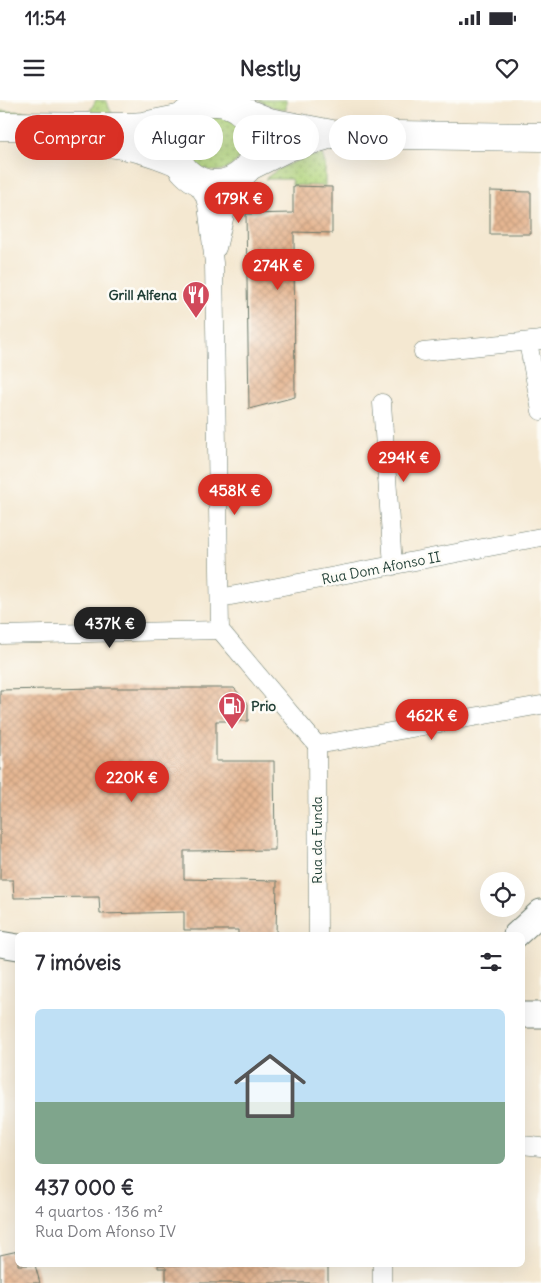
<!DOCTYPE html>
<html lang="pt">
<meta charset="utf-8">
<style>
body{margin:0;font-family:Delius,sans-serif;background:#f7f7f7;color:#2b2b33;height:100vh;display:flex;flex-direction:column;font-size:19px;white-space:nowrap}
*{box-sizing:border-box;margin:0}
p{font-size:16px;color:#7c7c81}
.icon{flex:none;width:28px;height:28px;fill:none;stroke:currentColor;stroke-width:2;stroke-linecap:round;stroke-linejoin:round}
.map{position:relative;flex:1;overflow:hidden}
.sheet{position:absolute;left:15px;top:832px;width:510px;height:335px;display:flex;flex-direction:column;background:#fff;border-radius:8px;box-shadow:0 5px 20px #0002}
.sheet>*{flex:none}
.hud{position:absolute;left:15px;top:15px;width:511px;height:45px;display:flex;gap:10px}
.fabs{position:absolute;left:480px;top:772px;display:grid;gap:10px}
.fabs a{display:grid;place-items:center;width:45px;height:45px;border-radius:50%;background:#fff;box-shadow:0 5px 20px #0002;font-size:25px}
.price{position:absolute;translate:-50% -42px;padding:0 11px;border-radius:18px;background:#d93025;color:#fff;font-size:16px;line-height:32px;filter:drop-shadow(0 1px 2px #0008)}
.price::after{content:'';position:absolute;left:50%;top:30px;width:15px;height:11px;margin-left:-8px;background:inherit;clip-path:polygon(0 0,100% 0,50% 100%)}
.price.active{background:#222;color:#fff}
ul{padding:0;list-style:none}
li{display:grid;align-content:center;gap:10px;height:265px;padding:0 20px}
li+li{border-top:1px solid #e1e1e2}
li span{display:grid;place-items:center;height:155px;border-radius:8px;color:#555}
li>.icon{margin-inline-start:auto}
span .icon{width:90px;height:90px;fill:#fffc;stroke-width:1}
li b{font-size:21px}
h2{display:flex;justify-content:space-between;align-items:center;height:60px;padding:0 20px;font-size:21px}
.tag{padding:0 18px;border-radius:22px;background:#fff;box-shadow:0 5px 20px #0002;font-size:18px;line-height:45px}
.tag.active{background:#d93025;color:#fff}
.status{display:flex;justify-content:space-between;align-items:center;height:35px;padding:0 25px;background:#fff;direction:ltr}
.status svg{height:14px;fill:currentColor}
header{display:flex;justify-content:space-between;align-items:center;height:65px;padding:0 20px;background:#fff;font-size:22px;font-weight:800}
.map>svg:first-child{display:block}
.grass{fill:url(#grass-dots);stroke:#688958}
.building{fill:url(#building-cross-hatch)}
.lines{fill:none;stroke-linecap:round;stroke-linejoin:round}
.street-casing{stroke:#6a796b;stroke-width:19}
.secondary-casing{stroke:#6a796b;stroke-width:27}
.primary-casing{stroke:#6a796b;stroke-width:29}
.street{stroke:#fff;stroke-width:18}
.secondary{stroke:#fff;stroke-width:25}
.primary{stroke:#fff;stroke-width:28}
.labels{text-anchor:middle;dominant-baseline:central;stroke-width:5;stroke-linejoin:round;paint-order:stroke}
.poi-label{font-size:14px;font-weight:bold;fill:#1f3d34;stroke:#fdfcf7;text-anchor:end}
.street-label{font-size:14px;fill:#1f3d34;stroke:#fdfcf7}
</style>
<div class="status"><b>11:54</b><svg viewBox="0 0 49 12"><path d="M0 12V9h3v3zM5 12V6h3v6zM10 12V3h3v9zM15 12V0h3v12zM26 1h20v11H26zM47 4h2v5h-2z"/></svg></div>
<header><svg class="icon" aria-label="menu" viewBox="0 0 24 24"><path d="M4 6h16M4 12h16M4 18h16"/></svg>Nestly<svg class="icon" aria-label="heart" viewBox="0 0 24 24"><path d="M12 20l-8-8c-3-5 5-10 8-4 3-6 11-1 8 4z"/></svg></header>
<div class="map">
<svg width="541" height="1183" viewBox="0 0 541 1183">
<defs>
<pattern id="grass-dots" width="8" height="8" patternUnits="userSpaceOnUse" patternTransform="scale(1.25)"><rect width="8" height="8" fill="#b2d57d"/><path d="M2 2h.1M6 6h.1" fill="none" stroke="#90ae67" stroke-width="1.8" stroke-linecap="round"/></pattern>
<pattern id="building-cross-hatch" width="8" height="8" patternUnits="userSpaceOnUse" patternTransform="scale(1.25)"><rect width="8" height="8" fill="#e5b692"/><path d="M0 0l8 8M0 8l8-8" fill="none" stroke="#c49d7e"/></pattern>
</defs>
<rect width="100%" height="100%" fill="#fdfcf7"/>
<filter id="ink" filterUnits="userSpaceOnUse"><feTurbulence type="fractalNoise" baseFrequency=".02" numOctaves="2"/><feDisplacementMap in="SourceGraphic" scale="10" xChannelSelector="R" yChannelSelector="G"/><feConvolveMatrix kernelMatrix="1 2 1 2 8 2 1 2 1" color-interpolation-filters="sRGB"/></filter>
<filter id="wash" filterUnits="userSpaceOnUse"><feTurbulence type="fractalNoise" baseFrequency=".0096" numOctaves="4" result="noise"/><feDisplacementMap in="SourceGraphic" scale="20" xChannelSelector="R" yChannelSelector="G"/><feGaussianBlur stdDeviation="1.12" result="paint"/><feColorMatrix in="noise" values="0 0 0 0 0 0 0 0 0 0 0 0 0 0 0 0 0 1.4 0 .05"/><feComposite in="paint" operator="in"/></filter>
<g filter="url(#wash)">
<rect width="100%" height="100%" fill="#f4e8d1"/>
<g class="grass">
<polygon points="96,0 106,1 114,18 0,19 0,11 89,13"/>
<polygon points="258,0 286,0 286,10 273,7"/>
<circle cx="215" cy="42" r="29"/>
<path d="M322 54 325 63V86L292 85 291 79H265C282 65 301 58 322 54Z"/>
</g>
<g id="blocks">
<g class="building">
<polygon points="293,86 332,87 332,133 294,132 295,297 249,309 246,114 293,113"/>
<polygon points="490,91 531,92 531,134 490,134"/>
<polygon points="98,588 234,588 248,604 248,621 216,621 216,661 274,661 275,750 184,751 184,779 277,781 276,835 238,835 238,830 184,830 184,812 100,814 99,797 14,798 13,780 0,780 0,590"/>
<polygon points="18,1151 18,1165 35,1165 40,1183 0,1183 0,1155"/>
<polygon points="158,1165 328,1165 328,1183 166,1183 166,1168 158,1168"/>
</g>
</g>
</g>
<g filter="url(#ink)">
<use href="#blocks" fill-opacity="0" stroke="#6a796b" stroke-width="1"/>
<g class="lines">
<defs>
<g id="street">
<polyline points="192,9 194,0"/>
<polyline points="191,75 204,95 207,105 214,163 220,530 317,645"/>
<polyline points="217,148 229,98 236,78"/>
<polyline points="528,242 541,311"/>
<polyline points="423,252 541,240"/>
<polyline points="382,303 393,466"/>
<polyline points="220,498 541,437"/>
<polyline points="0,535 220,530"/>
<polyline points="317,645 541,605"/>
<polyline points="317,645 318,835"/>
<polyline points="522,1045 541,1047"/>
<polyline points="382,1183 382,1165"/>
</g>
<g id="secondary">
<polyline points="516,835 541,812"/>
<polyline points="0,844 18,847"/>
<polyline points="522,915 541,915"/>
</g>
<g id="primary">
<circle cx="215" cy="43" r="41"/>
<polyline points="240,10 269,22 332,34 541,37"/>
<polyline points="0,26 131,27 143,26 183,18"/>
<path d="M91 42C126 43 149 50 180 63"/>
<polyline points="248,67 288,47 325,36"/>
</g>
</defs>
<use href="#street" class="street-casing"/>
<use href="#secondary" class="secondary-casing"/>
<use href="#primary" class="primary-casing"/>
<use href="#street" class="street"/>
<use href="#secondary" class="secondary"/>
<use href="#primary" class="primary"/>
</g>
</g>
<defs>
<symbol id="restaurant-pin" viewBox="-11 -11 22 30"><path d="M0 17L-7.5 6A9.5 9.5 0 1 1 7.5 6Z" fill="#d1495b" stroke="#fdfcf7"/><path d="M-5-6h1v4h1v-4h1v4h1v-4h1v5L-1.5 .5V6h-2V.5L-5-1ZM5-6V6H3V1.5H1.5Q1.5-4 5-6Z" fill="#fff"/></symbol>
<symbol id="fuel-pin" viewBox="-11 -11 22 30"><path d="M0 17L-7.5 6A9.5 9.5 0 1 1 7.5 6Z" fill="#d1495b" stroke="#fdfcf7"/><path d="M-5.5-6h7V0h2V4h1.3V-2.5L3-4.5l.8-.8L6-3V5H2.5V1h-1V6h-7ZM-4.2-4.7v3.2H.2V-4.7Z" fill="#fff"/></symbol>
</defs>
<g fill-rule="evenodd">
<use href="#restaurant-pin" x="180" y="179" width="32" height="43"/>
<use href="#fuel-pin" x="216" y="590" width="32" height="43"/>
</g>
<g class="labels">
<g class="poi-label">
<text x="177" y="195">Grill Alfena</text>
<text x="251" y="606" text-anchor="start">Prio</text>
</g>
<g class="street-label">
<text transform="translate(381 468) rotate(-11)">Rua Dom Afonso II</text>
<text transform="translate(317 740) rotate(-90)">Rua da Funda</text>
</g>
</g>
</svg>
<div class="fabs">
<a><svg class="icon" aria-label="locate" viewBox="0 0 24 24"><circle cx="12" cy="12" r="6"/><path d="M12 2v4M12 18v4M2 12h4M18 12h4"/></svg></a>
</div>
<b class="price" style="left:239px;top:124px">179K €</b>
<b class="price" style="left:278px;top:191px">274K €</b>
<b class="price" style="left:404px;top:383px">294K €</b>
<b class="price" style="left:235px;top:416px">458K €</b>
<b class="price active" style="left:110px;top:549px">437K €</b>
<b class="price" style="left:432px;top:641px">462K €</b>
<b class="price" style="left:132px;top:703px">220K €</b>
<div class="hud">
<a class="tag active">Comprar</a>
<a class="tag">Alugar</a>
<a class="tag">Filtros</a>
<a class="tag">Novo</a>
</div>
<section class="sheet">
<h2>7 imóveis<svg class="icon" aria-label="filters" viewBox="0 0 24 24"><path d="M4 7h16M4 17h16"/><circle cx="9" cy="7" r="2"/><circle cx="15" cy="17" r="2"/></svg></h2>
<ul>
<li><span style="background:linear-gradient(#bfe0f5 60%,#7fa58c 0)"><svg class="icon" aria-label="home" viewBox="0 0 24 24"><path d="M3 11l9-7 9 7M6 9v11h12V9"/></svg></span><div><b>437 000 €</b><p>4 quartos · 136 m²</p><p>Rua Dom Afonso IV</p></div></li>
</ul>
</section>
</div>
